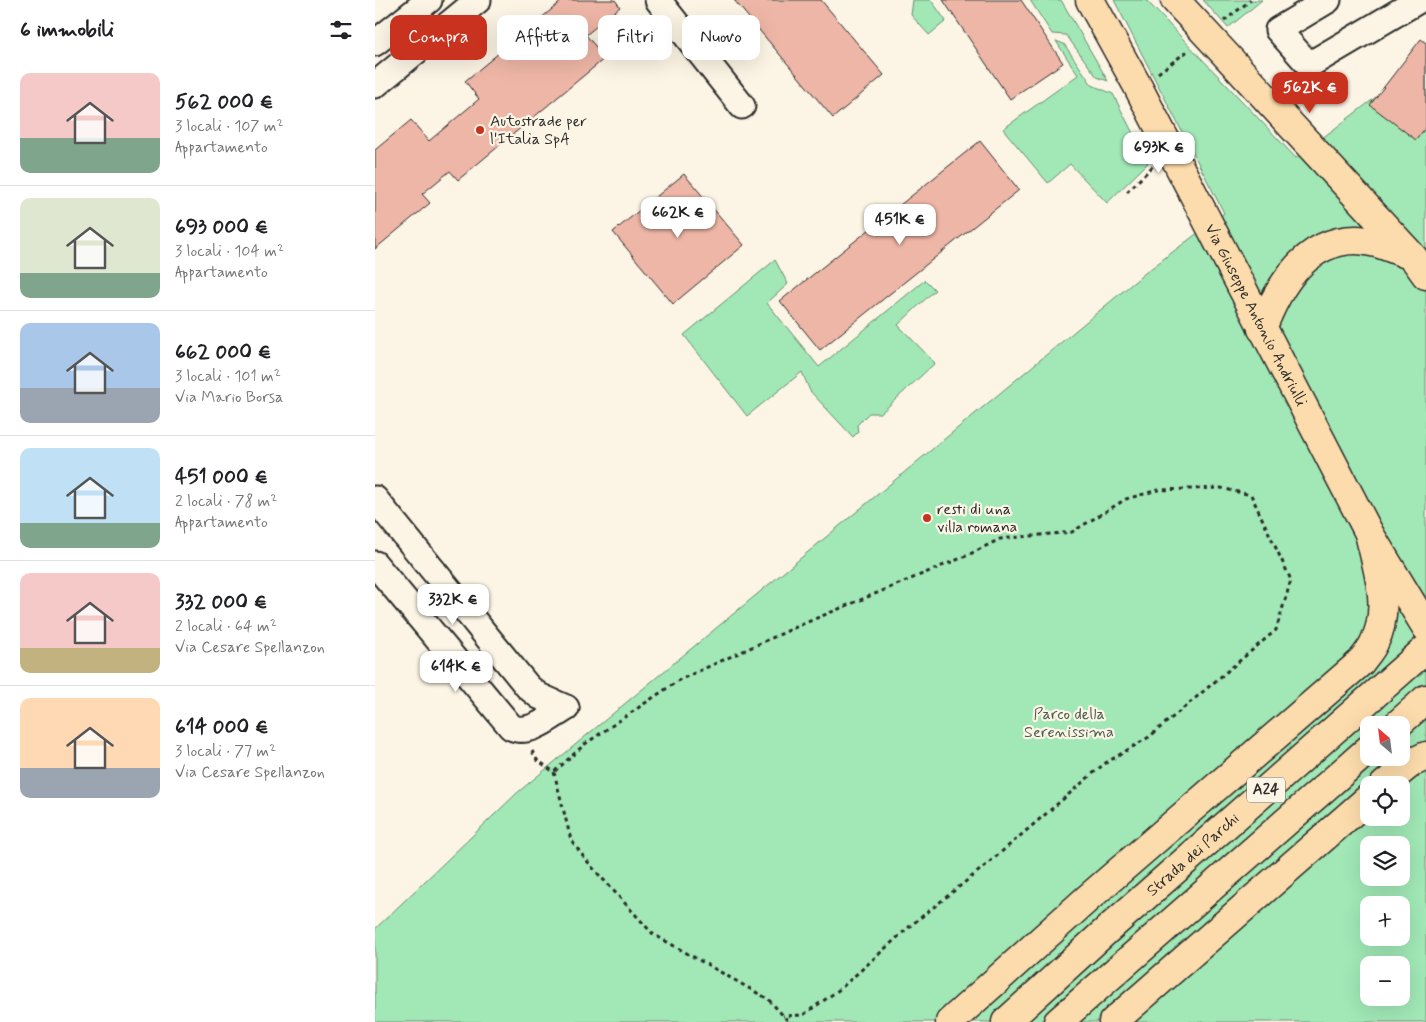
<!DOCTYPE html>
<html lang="it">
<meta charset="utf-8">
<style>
body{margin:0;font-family:Mynerve,sans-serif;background:#f6f6f6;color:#202124;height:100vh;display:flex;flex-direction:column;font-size:19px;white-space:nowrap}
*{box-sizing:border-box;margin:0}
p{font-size:16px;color:#757577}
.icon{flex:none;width:28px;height:28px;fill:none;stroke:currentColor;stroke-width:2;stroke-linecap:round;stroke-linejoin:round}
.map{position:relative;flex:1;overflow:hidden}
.drawer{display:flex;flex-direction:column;background:#fff;width:375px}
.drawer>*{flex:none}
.hud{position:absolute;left:15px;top:15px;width:475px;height:45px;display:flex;gap:10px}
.needle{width:32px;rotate:332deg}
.tools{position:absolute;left:985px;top:716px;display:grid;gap:10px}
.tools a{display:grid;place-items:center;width:50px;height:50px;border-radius:10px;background:#fff;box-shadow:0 5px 20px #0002;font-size:25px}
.price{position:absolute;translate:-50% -42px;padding:0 11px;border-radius:10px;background:#fff;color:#222;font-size:16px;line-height:32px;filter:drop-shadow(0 1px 2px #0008)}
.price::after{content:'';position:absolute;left:50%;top:30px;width:15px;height:11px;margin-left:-8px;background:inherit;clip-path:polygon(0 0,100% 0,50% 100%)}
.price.active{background:#c8321e;color:#fff}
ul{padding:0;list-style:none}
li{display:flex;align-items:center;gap:15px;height:125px;padding:0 20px}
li+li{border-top:1px solid #e0e0e0}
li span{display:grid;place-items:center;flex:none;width:140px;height:100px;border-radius:10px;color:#555}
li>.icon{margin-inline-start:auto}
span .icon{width:60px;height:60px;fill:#fffc;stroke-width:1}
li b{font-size:21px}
h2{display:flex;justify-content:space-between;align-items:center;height:60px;padding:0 20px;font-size:21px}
.pill{padding:0 18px;border-radius:10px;background:#fff;box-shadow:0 5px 20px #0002;font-size:18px;line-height:45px}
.pill.active{background:#c8321e;color:#fff}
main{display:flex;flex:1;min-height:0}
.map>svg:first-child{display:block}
.green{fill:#a1e8b6;stroke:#668a70;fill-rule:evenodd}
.building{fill:#eeb6a6;stroke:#2b2b2b}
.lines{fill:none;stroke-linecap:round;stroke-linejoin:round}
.minor-casing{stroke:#2b2b2b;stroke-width:29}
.major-casing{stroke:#2b2b2b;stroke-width:31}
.highway-casing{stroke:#2b2b2b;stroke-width:31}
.path{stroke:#2b2b2b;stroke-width:3;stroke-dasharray:4 4;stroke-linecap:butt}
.minor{stroke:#fcf5e5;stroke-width:25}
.major{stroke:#fcdcac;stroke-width:28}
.highway{stroke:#fcdcac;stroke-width:28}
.poi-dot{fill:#c8321e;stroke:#fcf5e5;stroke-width:2}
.labels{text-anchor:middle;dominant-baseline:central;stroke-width:4.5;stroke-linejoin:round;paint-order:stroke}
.shield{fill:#fcf5e5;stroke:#6a6863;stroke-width:1}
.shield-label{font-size:15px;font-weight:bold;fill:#2b2b2b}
.poi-label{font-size:16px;fill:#2b2b2b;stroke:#fcf5e5;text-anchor:start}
.street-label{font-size:16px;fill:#2b2b2b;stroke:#fcf5e5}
.park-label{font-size:16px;fill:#485a4e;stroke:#fcf5e5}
</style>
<main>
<section class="drawer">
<h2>6 immobili<svg class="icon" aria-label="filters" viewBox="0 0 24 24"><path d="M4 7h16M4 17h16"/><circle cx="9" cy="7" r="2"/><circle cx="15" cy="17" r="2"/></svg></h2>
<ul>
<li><span style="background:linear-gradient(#f6c9c9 65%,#7fa58c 0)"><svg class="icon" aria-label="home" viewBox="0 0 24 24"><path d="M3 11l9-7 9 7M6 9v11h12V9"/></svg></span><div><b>562 000 €</b><p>3 locali · 107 m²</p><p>Appartamento</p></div></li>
<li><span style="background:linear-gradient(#dfe7d0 75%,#7fa58c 0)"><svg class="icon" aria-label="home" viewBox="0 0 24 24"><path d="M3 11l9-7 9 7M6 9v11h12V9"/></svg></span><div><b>693 000 €</b><p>3 locali · 104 m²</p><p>Appartamento</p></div></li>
<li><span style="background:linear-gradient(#a9c7e8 65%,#9aa5b1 0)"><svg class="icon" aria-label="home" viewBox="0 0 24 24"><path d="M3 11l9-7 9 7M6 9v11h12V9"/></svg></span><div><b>662 000 €</b><p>3 locali · 101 m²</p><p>Via Mario Borsa</p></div></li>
<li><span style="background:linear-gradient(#bfe0f5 75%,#7fa58c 0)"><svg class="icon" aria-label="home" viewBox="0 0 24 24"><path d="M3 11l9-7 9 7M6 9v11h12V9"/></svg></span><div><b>451 000 €</b><p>2 locali · 78 m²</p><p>Appartamento</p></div></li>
<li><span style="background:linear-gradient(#f6c9c9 75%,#c2b280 0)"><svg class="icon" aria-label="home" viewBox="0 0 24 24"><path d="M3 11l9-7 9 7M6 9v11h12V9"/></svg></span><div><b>332 000 €</b><p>2 locali · 64 m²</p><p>Via Cesare Spellanzon</p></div></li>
<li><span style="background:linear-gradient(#ffd9b3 70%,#9aa5b1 0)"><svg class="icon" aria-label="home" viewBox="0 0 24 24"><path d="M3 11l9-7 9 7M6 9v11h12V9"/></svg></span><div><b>614 000 €</b><p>3 locali · 77 m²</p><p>Via Cesare Spellanzon</p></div></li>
</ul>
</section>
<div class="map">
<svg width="1051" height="1022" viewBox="0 0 1051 1022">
<rect width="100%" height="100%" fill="#fcf5e5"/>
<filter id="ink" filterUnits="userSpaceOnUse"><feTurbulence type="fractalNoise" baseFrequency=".02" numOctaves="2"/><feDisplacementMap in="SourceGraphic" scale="10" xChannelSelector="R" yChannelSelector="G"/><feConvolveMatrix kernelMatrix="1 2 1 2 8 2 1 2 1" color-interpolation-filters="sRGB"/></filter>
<g filter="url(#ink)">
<g class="green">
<polygon points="538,0 556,0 571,21 554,35 536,15"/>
<polygon points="655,0 686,0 733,81 722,77 691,35 677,34"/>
<path d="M739 0H771L921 158 1051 59V1022H0V929L142 793 770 273 849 213ZM994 725H1026V758H994ZM994 785H1026V818H994ZM994 845H1026V878H994ZM994 905H1026V938H994ZM994 965H1026V998H994Z"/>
<polygon points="828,0 887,0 853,28"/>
<polygon points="681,41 689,44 717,85 738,94 773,163 732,203 695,164 673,183 628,129 703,75"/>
<polygon points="400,260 413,284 392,303 444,367 550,280 560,290 523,325 560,363 506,413 494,413 482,425 483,432 478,437 435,391 427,372 372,416 309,335"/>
</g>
<g class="building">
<polygon points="188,0 240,0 245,7 211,35 230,58 83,180 75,171 47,194 55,203 0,249 0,150 36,120 54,141 104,99 90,81"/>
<polygon points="359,0 446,0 509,75 458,118"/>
<polygon points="568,0 646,0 688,63 635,99"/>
<polygon points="1046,39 1051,43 1051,127 1041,140 995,105"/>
<polygon points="605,141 644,190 445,350 405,301"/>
<polygon points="309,174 369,245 298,304 238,232"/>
</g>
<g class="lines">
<defs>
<g id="minor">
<polyline points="283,0 367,106"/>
<polyline points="953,0 903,30 934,65 1044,0"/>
<polyline points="0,43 54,0"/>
<polyline points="0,85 103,0"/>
<polyline points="0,499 153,687 164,696 191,708"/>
<path d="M0 564 136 727C154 736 176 717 191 708"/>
</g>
<g id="major">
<path id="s1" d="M715 0 762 85 994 533 1051 627"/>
<polyline points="800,0 1038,257 1051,275"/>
<path d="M887 329C903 287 930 240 981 240 999 240 1015 248 1032 254"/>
</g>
<g id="highway">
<polyline points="1022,725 1051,699"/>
<polyline points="1009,785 1036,763 1051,756"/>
<path d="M575 1022 712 899 986 662C990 656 996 650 999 643 1017 608 1002 569 994 533"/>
<path id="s2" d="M631 1022 732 930 1051 649"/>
<polyline points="683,1022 994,749"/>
<polyline points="738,1022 994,798"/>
</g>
</defs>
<use href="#minor" class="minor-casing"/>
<use href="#major" class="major-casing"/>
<use href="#highway" class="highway-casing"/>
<g class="path">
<polyline points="849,21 876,0"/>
<polyline points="783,73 814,50"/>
<polyline points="752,192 778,166"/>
<polyline points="157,751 162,760 179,772 210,744 304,680 430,623 591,556 625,539 697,532 751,499 783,490 846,488 876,495 916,580 901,630 849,674 774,737 729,764 610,866 534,927 465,989 428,1015 408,1016"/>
<polyline points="179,772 196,840 216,866 278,934 393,999 414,1022"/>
</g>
<use href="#minor" class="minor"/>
<use href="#major" class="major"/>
<use href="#highway" class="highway"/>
</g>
</g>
<g class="poi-dot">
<circle cx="105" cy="130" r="5"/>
<circle cx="552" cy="518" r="5"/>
</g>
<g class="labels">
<rect class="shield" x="872" y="777.5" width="38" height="25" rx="4"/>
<g class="shield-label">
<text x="891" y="790">A24</text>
</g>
<g class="poi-label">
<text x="115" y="121">Autostrade per<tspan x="115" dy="18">l'Italia SpA</tspan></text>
<text x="562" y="509">resti di una<tspan x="562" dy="18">villa romana</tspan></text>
</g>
<g class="street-label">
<text stroke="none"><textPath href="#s1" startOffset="356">Via Giuseppe Antonio Andriulli</textPath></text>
<text stroke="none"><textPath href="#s2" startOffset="251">Strada dei Parchi</textPath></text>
</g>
<g class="park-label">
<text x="694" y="714">Parco della<tspan x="694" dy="18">Serenissima</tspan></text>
</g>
</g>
</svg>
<div class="tools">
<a><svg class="needle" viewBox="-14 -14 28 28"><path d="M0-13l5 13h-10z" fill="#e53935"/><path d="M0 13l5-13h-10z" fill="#757577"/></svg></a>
<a><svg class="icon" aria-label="locate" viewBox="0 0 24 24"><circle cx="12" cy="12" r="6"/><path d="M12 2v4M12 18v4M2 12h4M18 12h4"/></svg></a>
<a><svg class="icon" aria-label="layers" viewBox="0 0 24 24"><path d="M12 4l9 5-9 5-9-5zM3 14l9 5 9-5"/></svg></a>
<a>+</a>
<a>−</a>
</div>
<b class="price active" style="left:935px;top:114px">562K €</b>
<b class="price" style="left:784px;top:174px">693K €</b>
<b class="price" style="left:303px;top:239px">662K €</b>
<b class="price" style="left:525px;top:246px">451K €</b>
<b class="price" style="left:78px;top:626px">332K €</b>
<b class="price" style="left:81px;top:693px">614K €</b>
<div class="hud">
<a class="pill active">Compra</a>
<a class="pill">Affitta</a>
<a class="pill">Filtri</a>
<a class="pill">Nuovo</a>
</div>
</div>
</main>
